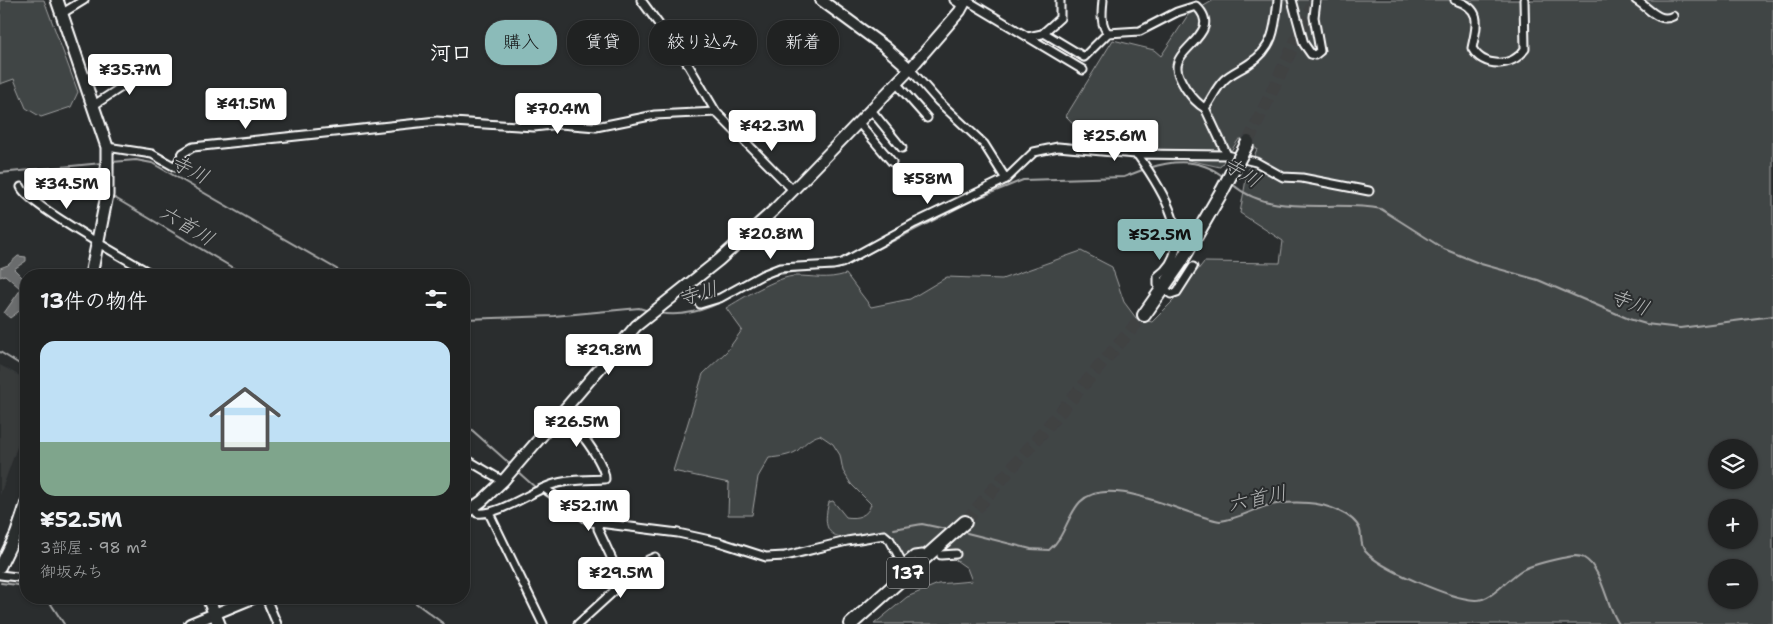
<!DOCTYPE html>
<html lang="ja">
<meta charset="utf-8">
<style>
body{margin:0;font-family:"Shantell Sans","Klee One",sans-serif;background:#2d2f2f;color:#f1f3f6;height:100vh;display:flex;flex-direction:column;font-size:19px;white-space:nowrap}
*{box-sizing:border-box;margin:0}
p{font-size:16px;color:#a2a4a5}
.icon{flex:none;width:28px;height:28px;fill:none;stroke:currentColor;stroke-width:2;stroke-linecap:round;stroke-linejoin:round}
.map{position:relative;flex:1;overflow:hidden}
.drawer{position:absolute;left:20px;top:269px;width:450px;height:335px;display:flex;flex-direction:column;background:#202222;border-radius:20px;box-shadow:0 1px 4px #0004,0 0 0 1px #3d3f40}
.drawer>*{flex:none}
.top-card{position:absolute;left:485px;top:20px;width:475px;height:45px;display:flex;gap:10px}
.fabs{position:absolute;left:1708px;top:439px;display:grid;gap:10px}
.fabs a{display:grid;place-items:center;width:50px;height:50px;border-radius:50%;background:#202222;box-shadow:0 1px 4px #0004,0 0 0 1px #3d3f40;font-size:25px}
.price{position:absolute;translate:-50% -42px;padding:0 11px;border-radius:5px;background:#fff;color:#222;font-size:16px;line-height:32px;filter:drop-shadow(0 1px 2px #0008)}
.price::after{content:'';position:absolute;left:50%;top:30px;width:15px;height:11px;margin-left:-8px;background:inherit;clip-path:polygon(0 0,100% 0,50% 100%)}
.price.active{background:#8bbbb9;color:#111}
ul{padding:0;list-style:none}
li{display:grid;align-content:center;gap:10px;height:265px;padding:0 20px}
li+li{border-top:1px solid #3d3f40}
li span{display:grid;place-items:center;height:155px;border-radius:15px;color:#555}
li>.icon{margin-inline-start:auto}
span .icon{width:90px;height:90px;fill:#fffc;stroke-width:1}
li b{font-size:21px}
h2{display:flex;justify-content:space-between;align-items:center;height:60px;padding:0 20px;font-size:21px}
.chip{padding:0 18px;border-radius:20px;background:#202222;box-shadow:0 1px 4px #0004,0 0 0 1px #3d3f40;font-size:18px;line-height:45px}
.chip.active{background:#8bbbb9;color:#111}
.map>svg:first-child{display:block}
.built{fill:#373a3b}
.green{fill:#414445;stroke:#a0a2a2;fill-rule:evenodd}
.water{fill:#6a6c6d;stroke:#a6a7a7}
.lines{fill:none;stroke-linecap:round;stroke-linejoin:round}
.stream{stroke:#a6a7a7;stroke-width:2}
.highway-tunnel{stroke:#3f4243;stroke-width:12;stroke-dasharray:12 6;stroke-linecap:butt}
.street-casing{stroke:#fff;stroke-width:11}
.secondary-casing{stroke:#fff;stroke-width:14}
.primary-casing{stroke:#fff;stroke-width:15}
.highway-casing{stroke:#fff;stroke-width:16}
.street{stroke:#2a2d2e;stroke-width:7}
.secondary{stroke:#2a2d2e;stroke-width:10}
.primary{stroke:#2a2d2e;stroke-width:11}
.highway{stroke:#2a2d2e;stroke-width:12}
.highway-bridge-casing{stroke:#fff;stroke-width:16;stroke-linecap:butt}
.highway-bridge{stroke:#2a2d2e;stroke-width:12}
.labels{text-anchor:middle;dominant-baseline:central;stroke-width:4;stroke-linejoin:round;paint-order:stroke}
.shield{fill:#2a2d2e;stroke:#bfc0c0;stroke-width:1}
.shield-label{font-size:18px;font-weight:bold;fill:#fff}
.water-label{font-size:20px;font-style:italic;fill:#b4b6b6;stroke:#2a2d2e}
.quarter-label{font-size:21px;font-weight:bold;fill:#fff;stroke:#2a2d2e}
</style>
<div class="map">
<svg width="1773" height="624" viewBox="0 0 1773 624">
<rect width="100%" height="100%" fill="#2a2d2e"/>
<filter id="ink" filterUnits="userSpaceOnUse"><feTurbulence type="fractalNoise" baseFrequency=".02" numOctaves="2"/><feDisplacementMap in="SourceGraphic" scale="10" xChannelSelector="R" yChannelSelector="G"/><feConvolveMatrix kernelMatrix="1 2 1 2 8 2 1 2 1" color-interpolation-filters="sRGB"/></filter>
<g filter="url(#ink)">
<polygon class="built" points="0,365 26,379 26,422 0,495"/>
<g class="green">
<polygon points="0,0 44,0 78,92 71,107 41,117 26,108 14,79 0,84"/>
<path d="M1214 0H1773V624H874L907 597 938 584 972 581 967 568 943 551 969 526 961 518 924 551H915L905 558 892 535 886 530C858 536 815 552 829 502L833 501 846 517C857 519 868 516 871 504L851 484 843 471 840 455 833 444 820 435C809 438 805 444 797 451 789 456 778 457 769 458L758 477 752 515H728L729 483 673 471 703 374 727 351 742 330 726 308C741 299 778 276 796 276 815 276 826 280 846 274L871 307 910 299 947 277 1002 279 1081 251 1112 267 1124 302 1136 318 1152 322 1175 299 1204 262 1280 263 1283 241 1240 213 1247 174 1257 149 1239 139 1220 167 1179 158 1157 148 1092 143 1066 116 1113 40 1154 50 1161 56 1188 15ZM1716 448H1749V480H1716ZM1716 508H1749V540H1716ZM1716 568H1749V600H1716Z"/>
</g>
<polygon class="water" points="18,256 26,257 26,261 14,269 26,281 26,306 10,318 4,313 21,289 5,275 0,277 0,268 8,265"/>
<g class="lines">
<g class="stream">
<polyline points="112,162 136,160 152,163 347,275"/>
<path d="M1149 168C1176 159 1203 159 1225 178"/>
<polyline points="0,173 102,163"/>
<path d="M1232 184C1272 219 1334 199 1381 209L1444 249 1481 264 1538 280 1629 319 1646 324 1680 328 1773 316"/>
<polyline points="115,198 245,275"/>
<polyline points="767,276 798,271 838,269 973,200 1023,180 1124,177 1145,169"/>
<path d="M659 313C697 320 732 297 763 278"/>
<polyline points="464,319 554,316 639,308 649,311"/>
<polyline points="0,352 26,368"/>
<polyline points="464,423 509,463"/>
<polyline points="518,472 536,488"/>
<polyline points="542,493 589,524"/>
<polyline points="894,529 922,524 946,529"/>
<path d="M967 533 1031 549 1049 550C1065 537 1067 516 1080 502 1108 472 1185 516 1220 521 1237 519 1250 511 1266 506 1279 503 1295 502 1308 503 1324 504 1354 513 1360 530 1362 537 1360 545 1365 551 1380 569 1452 599 1475 600 1492 601 1508 578 1522 570 1534 564 1548 561 1562 558 1569 557 1577 554 1584 558 1603 569 1606 607 1619 624"/>
<polyline points="674,536 721,546"/>
<polyline points="850,544 880,539"/>
<path d="M756 557C777 568 819 552 842 546"/>
<polyline points="1,583 26,586"/>
<polyline points="47,598 64,624"/>
<polyline points="409,598 444,624"/>
</g>
<g class="highway-tunnel">
<polyline points="1248,142 1315,0"/>
<polyline points="965,522 1144,315"/>
</g>
<defs>
<g id="street">
<polyline points="641,0 686,61 716,112 794,191"/>
<polyline points="954,0 963,6"/>
<polyline points="966,0 1083,70"/>
<path d="M1103 0C1102 11 1100 25 1108 33"/>
<polyline points="1292,0 1304,44 1311,54 1315,55 1320,51 1314,17 1316,0"/>
<path d="M1455 0C1483 9 1477 24 1472 48 1483 68 1512 68 1525 49L1524 0"/>
<path d="M1636 0C1648 7 1659 24 1673 16"/>
<polyline points="61,14 84,0"/>
<path d="M1044 33 1084 57 1108 33 1140 31 1177 12 1196 6C1224 32 1176 47 1177 68 1177 75 1183 84 1186 89 1192 97 1197 104 1205 108"/>
<polyline points="1028,37 1042,34 1060,18 1060,0"/>
<polyline points="910,69 938,101 984,144 1006,179"/>
<polyline points="896,83 927,118"/>
<polyline points="94,105 155,65"/>
<polyline points="871,110 902,148"/>
<polyline points="859,123 892,162"/>
<polyline points="107,147 152,154 175,167 183,153 193,147 437,121 534,127 560,124 596,127 655,115 716,112"/>
<path d="M1137 154C1160 186 1200 246 1158 276V285L1171 294 1177 292 1193 267"/>
<path d="M1227 155 1205 108C1212 99 1215 89 1224 80 1231 73 1242 69 1250 63 1274 48 1275 27 1278 0"/>
<path d="M21 187C27 205 132 262 153 275"/>
<polyline points="685,286 700,304 720,298 762,275 780,268 833,265 842,263 915,223 1006,179 1034,152 1058,147 1135,154 1227,155 1256,162 1283,177 1302,178 1369,191"/>
<polyline points="464,458 503,481"/>
<polyline points="544,488 591,522 678,533 719,542 766,557 785,556 847,541 884,535 890,540 903,564 914,555 922,554"/>
<path d="M474 507 477 513C498 516 530 492 551 485 568 479 587 480 605 479 605 462 575 425 563 412"/>
<polyline points="489,513 543,624"/>
<polyline points="598,523 598,529 623,583"/>
<polyline points="941,555 956,554"/>
<polyline points="0,575 26,578"/>
<polyline points="266,598 277,624"/>
<polyline points="578,624 648,560 655,557"/>
</g>
<g id="secondary">
<polyline points="821,0 885,47 910,69"/>
<polyline points="464,514 482,501 503,481 636,326 719,260 773,211 910,69 960,11 966,0"/>
<polyline points="0,567 16,534 26,504"/>
<polyline points="190,624 253,598"/>
</g>
<g id="primary">
<polyline points="57,0 107,147 107,195 91,275"/>
<polyline points="208,598 219,624"/>
</g>
<g id="highway">
<polyline points="1144,315 1181,262 1222,191"/>
<polyline points="851,624 965,522"/>
</g>
</defs>
<use href="#street" class="street-casing"/>
<use href="#secondary" class="secondary-casing"/>
<use href="#primary" class="primary-casing"/>
<use href="#highway" class="highway-casing"/>
<use href="#street" class="street"/>
<use href="#secondary" class="secondary"/>
<use href="#primary" class="primary"/>
<use href="#highway" class="highway"/>
<defs>
<polyline id="highway-bridge" points="1222,191 1248,142"/>
</defs>
<use href="#highway-bridge" class="highway-bridge-casing"/>
<use href="#highway-bridge" class="highway-bridge"/>
</g>
</g>
<g class="labels">
<rect class="shield" x="887" y="557.5" width="42" height="31" rx="4"/>
<g class="shield-label">
<text x="908" y="573">137</text>
</g>
<g class="water-label">
<text transform="translate(190 169) rotate(27)">寺川</text>
<text transform="translate(1242 172) rotate(31)">寺川</text>
<text transform="translate(187 225) rotate(31)">六首川</text>
<text transform="translate(698 293) rotate(-16)">寺川</text>
<text transform="translate(1630 302) rotate(21)">寺川</text>
<text transform="translate(1257 498) rotate(-12)">六首川</text>
</g>
<g class="quarter-label">
<text x="451" y="53">河口</text>
</g>
</g>
</svg>
<div class="fabs">
<a><svg class="icon" aria-label="layers" viewBox="0 0 24 24"><path d="M12 4l9 5-9 5-9-5zM3 14l9 5 9-5"/></svg></a>
<a>+</a>
<a>−</a>
</div>
<b class="price" style="left:130px;top:96px">¥35.7M</b>
<b class="price" style="left:246px;top:130px">¥41.5M</b>
<b class="price" style="left:558px;top:135px">¥70.4M</b>
<b class="price" style="left:772px;top:152px">¥42.3M</b>
<b class="price" style="left:1115px;top:162px">¥25.6M</b>
<b class="price" style="left:928px;top:205px">¥58M</b>
<b class="price" style="left:67px;top:210px">¥34.5M</b>
<b class="price" style="left:771px;top:260px">¥20.8M</b>
<b class="price active" style="left:1160px;top:261px">¥52.5M</b>
<b class="price" style="left:609px;top:376px">¥29.8M</b>
<b class="price" style="left:577px;top:448px">¥26.5M</b>
<b class="price" style="left:589px;top:532px">¥52.1M</b>
<b class="price" style="left:621px;top:599px">¥29.5M</b>
<div class="top-card">
<a class="chip active">購入</a>
<a class="chip">賃貸</a>
<a class="chip">絞り込み</a>
<a class="chip">新着</a>
</div>
<section class="drawer">
<h2>13件の物件<svg class="icon" aria-label="filters" viewBox="0 0 24 24"><path d="M4 7h16M4 17h16"/><circle cx="9" cy="7" r="2"/><circle cx="15" cy="17" r="2"/></svg></h2>
<ul>
<li><span style="background:linear-gradient(#bfe0f5 65%,#7fa58c 0)"><svg class="icon" aria-label="home" viewBox="0 0 24 24"><path d="M3 11l9-7 9 7M6 9v11h12V9"/></svg></span><div><b>¥52.5M</b><p>3部屋 · 98 m²</p><p>御坂みち</p></div></li>
</ul>
</section>
</div>
